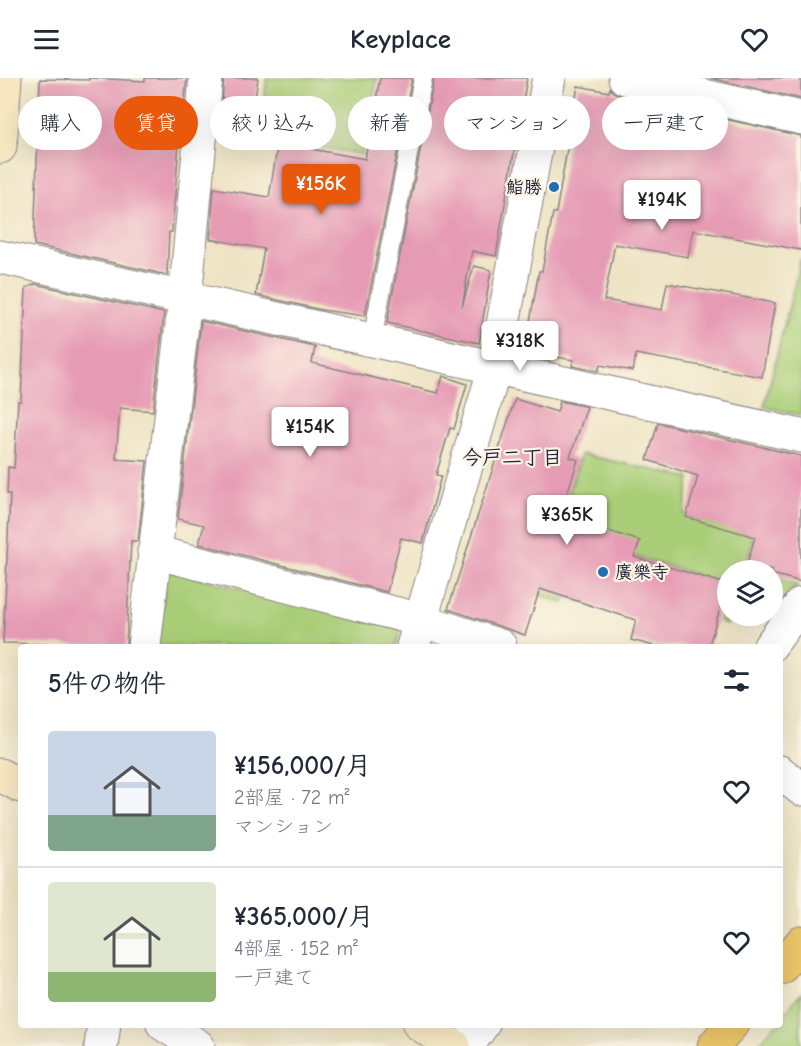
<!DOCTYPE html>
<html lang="ja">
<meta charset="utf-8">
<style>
body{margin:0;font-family:"Comic Neue","Klee One",sans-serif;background:#f2f2f3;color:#1f2937;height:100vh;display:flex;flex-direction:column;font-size:22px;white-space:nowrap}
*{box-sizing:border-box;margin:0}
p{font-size:20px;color:#747a83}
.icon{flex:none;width:33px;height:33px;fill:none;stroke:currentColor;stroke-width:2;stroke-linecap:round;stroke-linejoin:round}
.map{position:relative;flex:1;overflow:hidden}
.sheet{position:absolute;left:18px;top:566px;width:765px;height:384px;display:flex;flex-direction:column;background:#fff;border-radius:6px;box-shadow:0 6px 24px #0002}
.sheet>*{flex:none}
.guide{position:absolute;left:18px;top:18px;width:765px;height:54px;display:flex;gap:12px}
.tools{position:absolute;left:717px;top:482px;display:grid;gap:12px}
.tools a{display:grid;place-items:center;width:66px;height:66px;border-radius:50%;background:#fff;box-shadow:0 6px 24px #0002;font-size:30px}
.price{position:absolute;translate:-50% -51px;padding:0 14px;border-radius:6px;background:#fff;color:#222;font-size:20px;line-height:39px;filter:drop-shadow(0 2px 3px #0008)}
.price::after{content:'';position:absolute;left:50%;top:36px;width:18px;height:14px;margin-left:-9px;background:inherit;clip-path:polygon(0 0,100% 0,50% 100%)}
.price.active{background:#ea580c;color:#fff}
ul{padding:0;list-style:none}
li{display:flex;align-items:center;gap:18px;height:150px;padding:0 30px}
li+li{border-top:2px solid #e0e1e3}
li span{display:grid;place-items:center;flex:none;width:168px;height:120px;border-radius:6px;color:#555}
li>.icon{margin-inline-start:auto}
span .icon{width:72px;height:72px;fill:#fffc;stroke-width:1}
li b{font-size:26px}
h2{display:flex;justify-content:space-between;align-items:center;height:72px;padding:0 30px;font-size:26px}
.chip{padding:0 21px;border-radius:27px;background:#fff;box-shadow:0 6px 24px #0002;font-size:21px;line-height:54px}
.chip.active{background:#ea580c;color:#fff}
header{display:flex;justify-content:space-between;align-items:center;height:78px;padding:0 30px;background:#fff;font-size:27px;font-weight:600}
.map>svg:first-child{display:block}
.green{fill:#a9ce77;stroke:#667859;stroke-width:1.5}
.building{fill:#e69bb5}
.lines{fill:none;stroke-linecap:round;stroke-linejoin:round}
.lane-casing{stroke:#888380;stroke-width:20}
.street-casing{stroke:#888380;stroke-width:35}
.secondary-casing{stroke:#888380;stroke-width:35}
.primary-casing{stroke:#888380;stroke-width:35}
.lane{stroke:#fff;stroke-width:18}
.street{stroke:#fff;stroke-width:33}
.secondary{stroke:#f7e8c3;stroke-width:33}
.primary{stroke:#ecc569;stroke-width:33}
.poi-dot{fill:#1f6fb2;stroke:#fcf5e5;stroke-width:2}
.labels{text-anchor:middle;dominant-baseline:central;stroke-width:4.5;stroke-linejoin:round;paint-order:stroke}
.poi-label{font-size:18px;font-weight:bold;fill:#22223b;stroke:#fcf5e5;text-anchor:end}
.neighbourhood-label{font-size:20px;font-weight:bold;fill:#22223b;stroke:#fcf5e5}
</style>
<header><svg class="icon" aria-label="menu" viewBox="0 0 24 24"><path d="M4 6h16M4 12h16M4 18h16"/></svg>Keyplace<svg class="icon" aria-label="heart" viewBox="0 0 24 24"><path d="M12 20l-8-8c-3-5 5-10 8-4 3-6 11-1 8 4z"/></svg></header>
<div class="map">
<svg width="801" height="968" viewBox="0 0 801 968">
<rect width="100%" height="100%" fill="#fcf5e5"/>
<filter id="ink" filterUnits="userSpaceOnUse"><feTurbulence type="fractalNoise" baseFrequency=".0167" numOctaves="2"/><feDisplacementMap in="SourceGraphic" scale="12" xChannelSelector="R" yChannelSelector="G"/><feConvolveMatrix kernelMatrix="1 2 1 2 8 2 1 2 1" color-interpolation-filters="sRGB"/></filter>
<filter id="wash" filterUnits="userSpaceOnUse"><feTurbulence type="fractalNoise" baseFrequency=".008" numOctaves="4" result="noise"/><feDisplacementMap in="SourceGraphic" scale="24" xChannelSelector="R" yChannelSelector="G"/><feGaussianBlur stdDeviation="1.35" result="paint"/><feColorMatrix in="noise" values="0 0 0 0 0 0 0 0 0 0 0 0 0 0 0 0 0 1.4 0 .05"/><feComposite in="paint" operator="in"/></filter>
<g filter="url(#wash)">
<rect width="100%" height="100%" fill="#eee4c5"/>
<g class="green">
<polygon points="267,0 377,0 362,77 259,58"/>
<polygon points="801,180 801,337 764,329"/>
<polygon points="581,376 690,400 684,436 755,451 745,490 751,492 728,492 727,506 583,463 564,525 498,504 551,473"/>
<polygon points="167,492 401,551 396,568 157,568"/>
<polygon points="772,499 797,507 783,524 773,520"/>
<polygon points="727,521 728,537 733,537 726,547 719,543"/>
<polygon points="801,915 801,968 757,968 775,947 780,946 780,940"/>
</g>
<g id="blocks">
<g class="building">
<polygon points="89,0 145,3 145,0 187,0 183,41 181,41 172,154 169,154 167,197 34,167 40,1 89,2"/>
<polygon points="224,0 258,0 251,50 220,46"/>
<polygon points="380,0 412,0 365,238 322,232 256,217 264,171 210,161 214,110 269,119 278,65 365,81"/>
<polygon points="434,0 527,0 496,178 472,173 462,229 474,188 491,192 479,265 387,245"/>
<polygon points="710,0 801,0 801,21"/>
<polygon points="578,8 609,14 610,10 613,14 621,18 801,58 801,172 693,152 688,179 615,166 604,222 662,232 667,205 775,225 762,299 636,276 633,293 600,287 598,293 572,288 574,282 545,277 549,257 528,254 539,193 542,193 553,135 556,135"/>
<polygon points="35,206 164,235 153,333 120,330 116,381 147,383 138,463 131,463 126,568 3,565 10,416 7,416 8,389 14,390 18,323 21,323 26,210"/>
<polygon points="201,243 315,269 312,285 438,315 443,298 467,306 454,351 450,350 436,397 441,398 423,465 401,460 387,514 199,466 204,447 178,441"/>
<polygon points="515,321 557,334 560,323 587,329 570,379 578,382 565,422 567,423 562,438 640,463 634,479 727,506 709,568 654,568 631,562 636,542 540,511 525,557 448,531"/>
<polygon points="658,345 801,378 801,504 772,496 772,492 756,492 746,489 755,459 686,439 698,398 647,382"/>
</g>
</g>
</g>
<g filter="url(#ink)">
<use href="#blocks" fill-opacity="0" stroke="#888380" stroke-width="1.5"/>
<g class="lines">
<defs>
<polyline id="lane" points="372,262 423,0"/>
<g id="street">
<polyline points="625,0 801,40"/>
<polyline points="0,179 801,358"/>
<polyline points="154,474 421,542 500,568"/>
<polyline points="144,568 185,221 206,0"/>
<polyline points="413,568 495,289 549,0"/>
<polyline points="770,568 801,526"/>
<polyline points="780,694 801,711"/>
<polyline points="163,946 198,968"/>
<polyline points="101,968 104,946"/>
<polyline points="467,968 483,946"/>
</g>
<g id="secondary">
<polyline points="0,69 5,0"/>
<polyline points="0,697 21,708"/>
<polyline points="419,946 454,968"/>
</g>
<g id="primary">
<polyline points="780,890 801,865"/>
<polyline points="714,968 732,946"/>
</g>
</defs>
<use href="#lane" class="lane-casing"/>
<use href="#street" class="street-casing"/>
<use href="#secondary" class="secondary-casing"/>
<use href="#primary" class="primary-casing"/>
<use href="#lane" class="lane"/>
<use href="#street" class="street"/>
<use href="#secondary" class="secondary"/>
<use href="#primary" class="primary"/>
</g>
</g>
<g class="poi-dot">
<circle cx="554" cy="109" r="6"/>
<circle cx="603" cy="494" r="6"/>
</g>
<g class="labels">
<g class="poi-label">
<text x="542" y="109">鮨勝</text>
<text x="615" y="494" text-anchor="start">廣樂寺</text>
</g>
<g class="neighbourhood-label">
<text x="512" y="379">今戸二丁目</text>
</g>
</g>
</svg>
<div class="tools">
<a><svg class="icon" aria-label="layers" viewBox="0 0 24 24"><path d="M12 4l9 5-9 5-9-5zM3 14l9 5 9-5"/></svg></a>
</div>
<b class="price active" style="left:321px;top:137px">¥156K</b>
<b class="price" style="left:662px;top:153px">¥194K</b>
<b class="price" style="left:520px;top:294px">¥318K</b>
<b class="price" style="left:310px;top:380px">¥154K</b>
<b class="price" style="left:567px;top:468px">¥365K</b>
<div class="guide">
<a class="chip">購入</a>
<a class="chip active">賃貸</a>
<a class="chip">絞り込み</a>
<a class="chip">新着</a>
<a class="chip">マンション</a>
<a class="chip">一戸建て</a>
</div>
<section class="sheet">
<h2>5件の物件<svg class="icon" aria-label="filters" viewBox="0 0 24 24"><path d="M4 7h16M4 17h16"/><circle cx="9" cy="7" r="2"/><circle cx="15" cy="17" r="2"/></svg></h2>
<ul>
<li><span style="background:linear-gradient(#c9d6e8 70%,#7fa58c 0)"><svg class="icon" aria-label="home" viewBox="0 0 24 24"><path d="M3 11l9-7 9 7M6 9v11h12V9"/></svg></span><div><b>¥156,000/月</b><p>2部屋 · 72 m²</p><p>マンション</p></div><svg class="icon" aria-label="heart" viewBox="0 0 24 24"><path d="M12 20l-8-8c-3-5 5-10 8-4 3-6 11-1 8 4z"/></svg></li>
<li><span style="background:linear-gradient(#dfe7d0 75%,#8fb573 0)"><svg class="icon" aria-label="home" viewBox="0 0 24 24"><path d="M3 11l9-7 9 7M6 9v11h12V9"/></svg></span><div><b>¥365,000/月</b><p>4部屋 · 152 m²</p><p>一戸建て</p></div><svg class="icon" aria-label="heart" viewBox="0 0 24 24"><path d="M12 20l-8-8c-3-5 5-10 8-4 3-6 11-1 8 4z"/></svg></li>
</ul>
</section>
</div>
